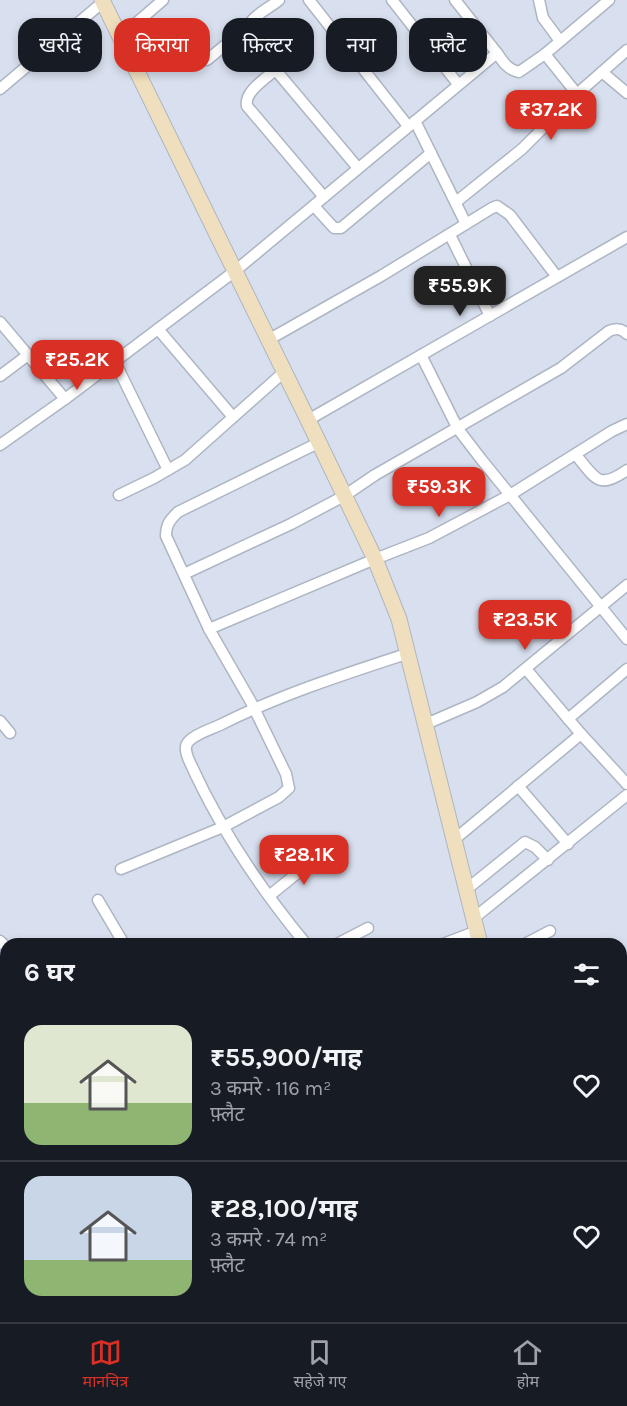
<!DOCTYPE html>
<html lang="hi">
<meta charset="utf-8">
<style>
body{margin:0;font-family:Karla,"Noto Sans Devanagari",sans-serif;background:#242831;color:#f1f3f6;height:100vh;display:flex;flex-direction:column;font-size:22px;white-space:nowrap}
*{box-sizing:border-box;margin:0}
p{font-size:20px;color:#9ea1a6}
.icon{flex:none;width:33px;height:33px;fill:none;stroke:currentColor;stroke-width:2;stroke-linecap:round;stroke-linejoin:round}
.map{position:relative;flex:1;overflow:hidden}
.drawer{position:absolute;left:0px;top:938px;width:627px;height:386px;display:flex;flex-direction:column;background:#171b24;border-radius:18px 18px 0 0;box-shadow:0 3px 9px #0003}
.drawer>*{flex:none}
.banner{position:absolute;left:18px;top:18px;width:591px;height:54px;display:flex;gap:12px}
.price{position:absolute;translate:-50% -51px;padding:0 14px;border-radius:12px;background:#d93025;color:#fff;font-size:20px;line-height:39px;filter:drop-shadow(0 2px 3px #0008)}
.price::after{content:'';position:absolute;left:50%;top:36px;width:18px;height:14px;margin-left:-9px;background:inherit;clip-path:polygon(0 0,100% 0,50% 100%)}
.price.selected{background:#222;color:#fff}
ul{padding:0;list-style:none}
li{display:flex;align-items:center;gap:18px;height:150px;padding:0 24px}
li+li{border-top:2px solid #363941}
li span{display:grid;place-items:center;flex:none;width:168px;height:120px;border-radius:18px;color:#555}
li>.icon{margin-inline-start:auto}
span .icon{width:72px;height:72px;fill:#fffc;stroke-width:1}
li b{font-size:26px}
h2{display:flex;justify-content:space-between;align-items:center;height:72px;padding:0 24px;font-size:26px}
.chip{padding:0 21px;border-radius:18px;background:#171b24;box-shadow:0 3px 9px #0003;font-size:21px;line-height:54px}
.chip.selected{background:#d93025;color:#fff}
.menu{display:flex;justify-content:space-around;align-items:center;height:84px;border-top:2px solid #363941;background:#171b24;font-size:16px;color:#9ea1a6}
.menu a{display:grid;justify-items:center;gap:3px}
.menu .selected{color:#d93025}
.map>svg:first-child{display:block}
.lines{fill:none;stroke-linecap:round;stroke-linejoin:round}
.lane-casing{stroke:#aeb5c3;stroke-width:8}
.street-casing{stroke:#aeb5c3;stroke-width:13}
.secondary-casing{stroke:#aeb5c3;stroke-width:17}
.highway-casing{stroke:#fff;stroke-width:22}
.lane{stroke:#fff;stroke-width:5}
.street{stroke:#fff;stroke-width:10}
.secondary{stroke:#efdfbe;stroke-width:15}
.highway{stroke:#ca9525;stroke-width:20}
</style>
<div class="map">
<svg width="627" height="1322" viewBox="0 0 627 1322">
<rect width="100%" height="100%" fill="#d8dfee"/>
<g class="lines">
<defs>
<g id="lane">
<polyline points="275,1317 277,1322"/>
<polyline points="135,1322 145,1317"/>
</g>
<g id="street">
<path d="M279 0C266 11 246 17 247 36L358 168"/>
<polyline points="309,0 408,126"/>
<polyline points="392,0 458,84"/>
<polyline points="539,0 543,18 560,41"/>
<polyline points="120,37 163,0"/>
<path d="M497 53C503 62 508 70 519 72L545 54 609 0"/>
<polyline points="545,54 577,94"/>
<polyline points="207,60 246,28"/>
<path d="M276 69C266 79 244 91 247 106L324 197"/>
<polyline points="602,72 627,93"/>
<polyline points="0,89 103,2"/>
<polyline points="415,121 466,224"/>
<polyline points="456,202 522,149 577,94 627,50"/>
<polyline points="314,206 334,228 341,228 431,153"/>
<polyline points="450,235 490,316"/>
<polyline points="0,322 65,399 0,445"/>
<polyline points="158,329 233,417"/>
<polyline points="268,340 381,276 492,208 497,206 510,215 557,277"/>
<polyline points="421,355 458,429 481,459 627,639"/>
<polyline points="115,362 168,470"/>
<polyline points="0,376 28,355"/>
<polyline points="65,399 235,271 497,53 455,0"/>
<polyline points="308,420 627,237"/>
<path d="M576 455C596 479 598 490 627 470"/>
<polyline points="119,495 154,478 185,460 284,372"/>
<path d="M184 574 291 524 344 496 375 475 561 368 609 331C616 328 621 328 627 334"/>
<polyline points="209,629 375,559 429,538 510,495 612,431 627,424"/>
<polyline points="526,669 581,734 627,784"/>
<polyline points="568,719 627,669"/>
<polyline points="0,721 10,733"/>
<polyline points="426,724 477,702 503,687 627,585"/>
<polyline points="518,786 568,844"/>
<polyline points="455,839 581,734"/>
<path d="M121 869 223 827 279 797 289 788 286 774 251 702 209 629 166 536C166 524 170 520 178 512L318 443"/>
<polyline points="467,889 525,842 535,847 548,860"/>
<polyline points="269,896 321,854"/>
<polyline points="98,900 124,944"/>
<polyline points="474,918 627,795"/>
<polyline points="0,941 6,947"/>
<path d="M306 944C259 887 218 826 188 758 186 752 184 746 189 741 197 733 212 729 222 724 282 694 345 674 409 653"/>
<polyline points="337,944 368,928"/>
<polyline points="443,944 477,931"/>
<polyline points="525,944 550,931"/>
<polyline points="621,1014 627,1024"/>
<polyline points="0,1068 6,1075"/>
<polyline points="0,1110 6,1107"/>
<polyline points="621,1180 627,1189"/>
<polyline points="0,1182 6,1194"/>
<polyline points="83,1317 85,1322"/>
<polyline points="563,1317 564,1322"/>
<polyline points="325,1322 335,1317"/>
<path d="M619 1322C626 1316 626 1311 621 1303"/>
</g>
<polyline id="secondary" points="102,0 308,420 375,559 399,619 480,944"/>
<g id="highway">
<polyline points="621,977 627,974"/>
<polyline points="0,1294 6,1291"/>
</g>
</defs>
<use href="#lane" class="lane-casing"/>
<use href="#street" class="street-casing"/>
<use href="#secondary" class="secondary-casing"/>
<use href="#highway" class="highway-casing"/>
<use href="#lane" class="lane"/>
<use href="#street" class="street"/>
<use href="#secondary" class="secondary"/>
<use href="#highway" class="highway"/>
</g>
</svg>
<b class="price" style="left:551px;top:141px">₹37.2K</b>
<b class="price selected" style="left:460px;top:317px">₹55.9K</b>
<b class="price" style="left:77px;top:391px">₹25.2K</b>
<b class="price" style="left:439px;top:518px">₹59.3K</b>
<b class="price" style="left:525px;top:651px">₹23.5K</b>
<b class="price" style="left:304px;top:886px">₹28.1K</b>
<div class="banner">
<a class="chip">खरीदें</a>
<a class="chip selected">किराया</a>
<a class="chip">फ़िल्टर</a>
<a class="chip">नया</a>
<a class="chip">फ़्लैट</a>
</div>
<section class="drawer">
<h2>6 घर<svg class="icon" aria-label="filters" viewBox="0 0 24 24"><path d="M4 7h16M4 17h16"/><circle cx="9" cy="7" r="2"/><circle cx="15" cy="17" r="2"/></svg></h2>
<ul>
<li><span style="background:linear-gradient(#dfe7d0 65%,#8fb573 0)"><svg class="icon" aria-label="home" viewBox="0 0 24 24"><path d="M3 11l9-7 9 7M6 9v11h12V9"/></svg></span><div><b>₹55,900/माह</b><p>3 कमरे · 116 m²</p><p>फ़्लैट</p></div><svg class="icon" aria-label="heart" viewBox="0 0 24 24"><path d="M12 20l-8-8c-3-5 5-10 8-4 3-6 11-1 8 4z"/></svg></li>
<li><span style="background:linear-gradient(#c9d6e8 70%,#8fb573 0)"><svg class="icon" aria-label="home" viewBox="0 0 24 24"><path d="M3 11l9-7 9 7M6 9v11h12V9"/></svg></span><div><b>₹28,100/माह</b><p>3 कमरे · 74 m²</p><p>फ़्लैट</p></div><svg class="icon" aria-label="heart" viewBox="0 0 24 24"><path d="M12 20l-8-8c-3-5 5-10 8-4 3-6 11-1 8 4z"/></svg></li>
</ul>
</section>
</div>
<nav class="menu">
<a class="selected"><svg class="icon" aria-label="map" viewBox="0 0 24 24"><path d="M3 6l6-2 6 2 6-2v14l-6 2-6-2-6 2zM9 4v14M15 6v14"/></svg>मानचित्र</a>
<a><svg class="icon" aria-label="saved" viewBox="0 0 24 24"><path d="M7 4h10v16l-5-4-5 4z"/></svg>सहेजे गए</a>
<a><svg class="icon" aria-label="home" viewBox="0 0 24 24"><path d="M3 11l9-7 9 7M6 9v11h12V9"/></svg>होम</a>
</nav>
